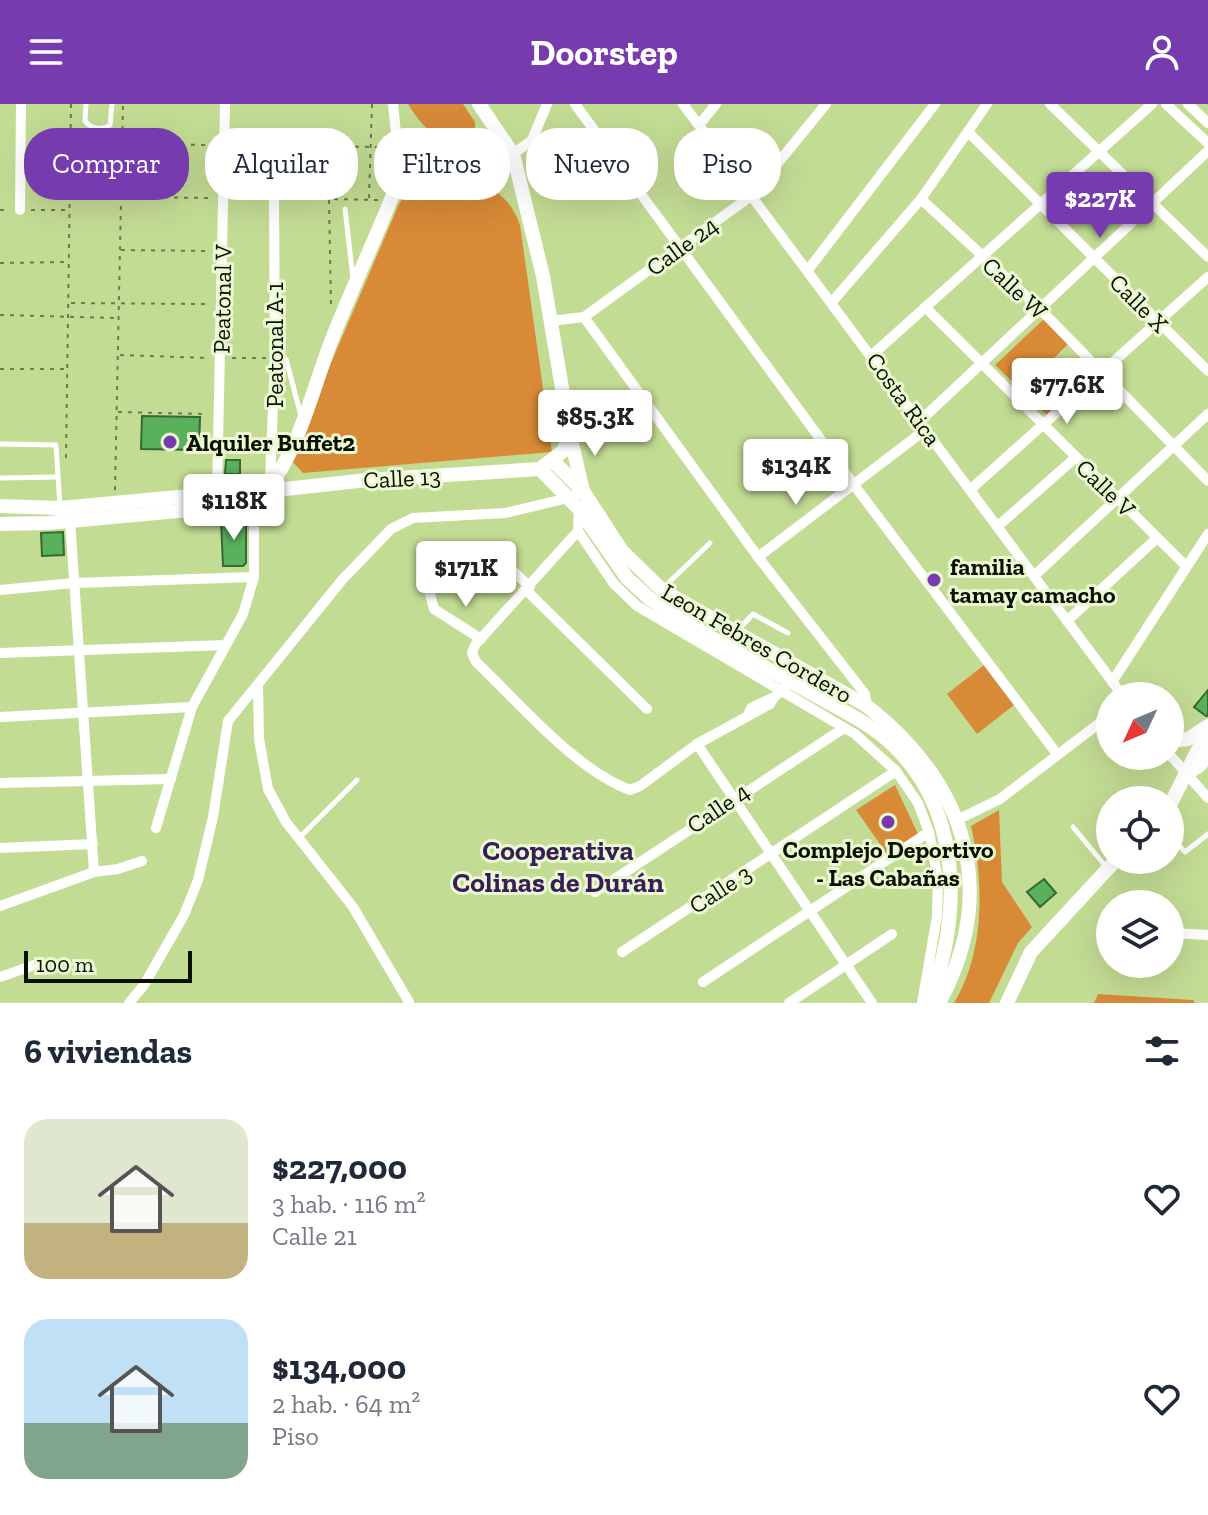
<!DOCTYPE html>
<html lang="es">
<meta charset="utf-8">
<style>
body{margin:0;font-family:"Zilla Slab",serif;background:#f2f2f3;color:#1f2937;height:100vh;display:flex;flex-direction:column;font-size:30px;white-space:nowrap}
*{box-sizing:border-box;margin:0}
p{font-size:26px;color:#747a83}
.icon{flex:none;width:44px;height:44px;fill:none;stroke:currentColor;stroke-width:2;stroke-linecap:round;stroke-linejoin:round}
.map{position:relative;height:899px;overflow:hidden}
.panel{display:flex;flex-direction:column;background:#fff;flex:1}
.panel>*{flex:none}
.hud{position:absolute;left:24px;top:24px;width:800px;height:72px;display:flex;gap:16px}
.needle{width:52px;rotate:226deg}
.buttons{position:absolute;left:1096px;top:578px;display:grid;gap:16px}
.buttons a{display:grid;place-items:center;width:88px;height:88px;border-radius:50%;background:#fff;box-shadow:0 8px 32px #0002;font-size:40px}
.scale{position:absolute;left:24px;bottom:20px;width:168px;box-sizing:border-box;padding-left:8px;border:4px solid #0a1100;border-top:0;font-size:22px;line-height:28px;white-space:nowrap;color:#0a1100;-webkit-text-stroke:6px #eaf8d4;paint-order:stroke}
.price{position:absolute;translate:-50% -68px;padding:0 18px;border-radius:8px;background:#fff;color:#222;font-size:26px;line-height:52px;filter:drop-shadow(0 2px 4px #0008)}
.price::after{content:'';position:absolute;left:50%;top:48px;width:24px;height:18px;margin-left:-12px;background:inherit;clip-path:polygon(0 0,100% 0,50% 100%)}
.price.on{background:#773bb0;color:#fff}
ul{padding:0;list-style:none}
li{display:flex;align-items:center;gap:24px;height:200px;padding:0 24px}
li span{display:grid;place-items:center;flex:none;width:224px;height:160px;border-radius:24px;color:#555}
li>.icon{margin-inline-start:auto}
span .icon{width:96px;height:96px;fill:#fffc;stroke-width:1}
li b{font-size:34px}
h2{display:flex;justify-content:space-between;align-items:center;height:96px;padding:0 24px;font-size:34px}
.chip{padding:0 28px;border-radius:32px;background:#fff;box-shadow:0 8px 32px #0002;font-size:28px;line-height:72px}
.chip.on{background:#773bb0;color:#fff}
header{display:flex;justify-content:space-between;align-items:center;height:104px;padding:0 24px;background:#773bb0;color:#fff;font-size:36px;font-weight:800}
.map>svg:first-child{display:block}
.green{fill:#d88a37}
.building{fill:#59b15b;stroke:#356936;stroke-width:2}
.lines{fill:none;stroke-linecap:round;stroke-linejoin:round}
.path{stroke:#6b7b4e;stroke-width:2;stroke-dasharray:4 6;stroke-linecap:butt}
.lane{stroke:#fff;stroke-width:5}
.street{stroke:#fff;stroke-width:10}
.secondary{stroke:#fff;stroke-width:14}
.poi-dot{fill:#773bb0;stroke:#eaf8d4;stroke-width:3}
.labels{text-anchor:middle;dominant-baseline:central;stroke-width:6;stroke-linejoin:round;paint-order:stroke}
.street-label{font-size:24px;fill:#0a1100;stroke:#eaf8d4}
.poi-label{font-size:24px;font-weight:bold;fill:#0a1100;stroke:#eaf8d4;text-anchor:start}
.quarter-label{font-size:28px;font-weight:bold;fill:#391d56;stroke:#eaf8d4}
</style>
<header><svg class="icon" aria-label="menu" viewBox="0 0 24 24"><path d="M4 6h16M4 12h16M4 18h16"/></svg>Doorstep<svg class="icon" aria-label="person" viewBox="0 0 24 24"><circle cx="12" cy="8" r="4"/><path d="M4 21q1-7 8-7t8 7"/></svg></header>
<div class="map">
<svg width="1208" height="899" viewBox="0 0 1208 899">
<rect width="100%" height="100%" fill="#c3dc94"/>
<g class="green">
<path d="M408 0H463L475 18V29L466 38C436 40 422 22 408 0Z"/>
<path d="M429 72C471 79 503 75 520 121L552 348 303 369 290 355 399 100 411 81Z"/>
<polygon points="1044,215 1069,239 1054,254 1077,280 1047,311 995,261"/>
<polygon points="984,561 1014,601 977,630 947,590"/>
<polygon points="895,681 918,730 887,750 856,706"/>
<path d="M999 706 1002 778 1032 823 1018 839 989 899H954C985 848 984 778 971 722Z"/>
<polygon points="1098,890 1193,896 1195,899 1094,899"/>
</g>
<g class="building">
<polygon points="142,312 200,313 199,346 141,345"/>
<polygon points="226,356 240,356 240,370 225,370"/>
<polygon points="221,415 246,415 246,459 243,462 223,462"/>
<polygon points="63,428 64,451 42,452 41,429"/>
<polygon points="1208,586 1208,612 1206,612 1194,603"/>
<polygon points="1044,775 1056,789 1040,803 1027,788"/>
</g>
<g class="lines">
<g class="path">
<polyline points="71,40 213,41"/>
<polyline points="235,42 385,43"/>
<polyline points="124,93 214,94"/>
<polyline points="232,94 262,94"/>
<polyline points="284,94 378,96"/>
<polyline points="369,94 372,0"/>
<polyline points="329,96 331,202"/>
<polyline points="0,106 8,106"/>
<polyline points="31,106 68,106"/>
<polyline points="121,146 209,147"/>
<polyline points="0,159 67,158"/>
<polyline points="71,199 208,200"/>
<polyline points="0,211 118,214"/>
<polyline points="120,251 210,254"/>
<polyline points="232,254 266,254"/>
<polyline points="0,265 67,265"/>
<polyline points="118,308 206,310"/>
<polyline points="66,354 71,0"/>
<polyline points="115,386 123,0"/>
</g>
<g class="lane">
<path d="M86 0 85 17C92 25 101 27 110 21L112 0"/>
<polyline points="345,105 353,174"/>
<polyline points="286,255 301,312"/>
<polyline points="0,340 56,341 60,403"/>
<polyline points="0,374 58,373"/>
<polyline points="662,485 710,439"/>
<polyline points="739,525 753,510 788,529"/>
<polyline points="1073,723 1107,764"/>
<polyline points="1170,732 1185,748 1208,730"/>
<polyline points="299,734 357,676"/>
</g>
<g class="street">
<polyline points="393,0 399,58"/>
<polyline points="575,0 854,381 1057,650"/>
<polyline points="683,0 1123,592"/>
<polyline points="1050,0 1208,153"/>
<polyline points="1166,0 1208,39"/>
<polyline points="1188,0 1208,19"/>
<polyline points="699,21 716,0"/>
<polyline points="968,28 1208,267"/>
<polyline points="513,50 532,36 547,0"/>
<polyline points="921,95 1040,205 1208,377"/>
<polyline points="20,106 21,0"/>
<polyline points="808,166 935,0"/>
<polyline points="832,198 921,95 987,0"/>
<polyline points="925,203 1186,462"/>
<polyline points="584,213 758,453 865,590 867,602"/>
<polyline points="550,217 584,213 751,92 826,0"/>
<polyline points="871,252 1152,0"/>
<polyline points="920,317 1208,47"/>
<polyline points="270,376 275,254 274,94"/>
<polyline points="971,385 1208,173"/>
<polyline points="217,390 225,0"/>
<polyline points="579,405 578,427 614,480 637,502 855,630 896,667 918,699 929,728 938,775 937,812 922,899"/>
<polyline points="70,416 94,768"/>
<polyline points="998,422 1075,354"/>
<path d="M578 427 475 541 472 549 476 558C520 599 574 665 630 686L640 682 697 640 770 600C776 586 794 580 802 566"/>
<polyline points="758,453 925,326"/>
<polyline points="481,454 504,458 530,483"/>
<polyline points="1035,471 1208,310"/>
<polyline points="0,486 74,479 254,473"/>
<polyline points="527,487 647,605"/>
<polyline points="430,490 434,505 481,535"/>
<polyline points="1067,517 1157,434"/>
<polyline points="0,549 226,541"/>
<polyline points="1112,578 1208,430"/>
<polyline points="258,583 259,635 268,685 286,718 353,803 409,898"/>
<polyline points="748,611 751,604 772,594"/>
<polyline points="0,613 192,603"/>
<polyline points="697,640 872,899"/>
<polyline points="1170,651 1208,694"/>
<polyline points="0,679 171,675"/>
<polyline points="959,715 1000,695 1110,611"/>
<polyline points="156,724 192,603 243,510 254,473 254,400"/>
<polyline points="0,744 93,740"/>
<polyline points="595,788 844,624"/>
<polyline points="0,802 94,768 118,765 142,757"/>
<polyline points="1170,829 1208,831"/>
<polyline points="622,848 896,667"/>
<polyline points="0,873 40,859"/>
<polyline points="703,878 929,728"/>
<polyline points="129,899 144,881 184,811 198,776 213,713 228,617 342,476 391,425 413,414 505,409 568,394 583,387"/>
<polyline points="789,899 892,830"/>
</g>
<g class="secondary">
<polyline points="570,331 583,387"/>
<path d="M553 357 583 387 622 447 662 486 867 602C965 679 1001 785 939 899"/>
<path d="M540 365 579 405 627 474 650 495C702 531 758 559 813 590 841 606 872 620 895 643 963 710 962 817 928 899"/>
<polyline points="267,387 367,376 540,365 563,347 570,331 543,172 513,50 479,0"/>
<polyline points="0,402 60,404 211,390 242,397"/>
<path d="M0 420 48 419 254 400C298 357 310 291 332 235 352 184 376 134 396 83L399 58 513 50"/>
<polyline points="1170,637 1188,635 1208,622"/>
<polyline points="1187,670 1201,660 1208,648"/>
<polyline points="1170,701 1208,626"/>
<polyline points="1007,899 1031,848 1116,756"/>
</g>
</g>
<g class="poi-dot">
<circle cx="170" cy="338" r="8"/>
<circle cx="934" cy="476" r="8"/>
<circle cx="888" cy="718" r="8"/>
</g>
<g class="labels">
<g class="street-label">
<text transform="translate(682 142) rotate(-36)">Calle 24</text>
<text transform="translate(1015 184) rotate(43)">Calle W</text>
<text transform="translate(222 195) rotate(-89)">Peatonal V</text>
<text transform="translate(1139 199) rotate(45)">Calle X</text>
<text transform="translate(274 241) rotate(-90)">Peatonal A-1</text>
<text transform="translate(904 295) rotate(54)">Costa Rica</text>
<text transform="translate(402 374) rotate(-3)">Calle 13</text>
<text transform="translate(1106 384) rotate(44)">Calle V</text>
<text transform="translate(757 539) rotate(30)">Leon Febres Cordero</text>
<text transform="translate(718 704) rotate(-34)">Calle 4</text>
<text transform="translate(720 785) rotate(-33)">Calle 3</text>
</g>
<g class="poi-label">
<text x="186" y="338">Alquiler Buffet2</text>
<text x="950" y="462">familia<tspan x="950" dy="28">tamay camacho</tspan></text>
<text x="888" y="745" text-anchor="middle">Complejo Deportivo<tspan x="888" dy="28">- Las Cabañas</tspan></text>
</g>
<g class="quarter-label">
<text x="558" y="746">Cooperativa<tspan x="558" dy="32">Colinas de Durán</tspan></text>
</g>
</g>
</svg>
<div class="buttons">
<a><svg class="needle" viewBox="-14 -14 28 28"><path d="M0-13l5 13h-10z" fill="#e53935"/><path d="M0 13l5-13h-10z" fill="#747a83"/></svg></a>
<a><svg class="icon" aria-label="locate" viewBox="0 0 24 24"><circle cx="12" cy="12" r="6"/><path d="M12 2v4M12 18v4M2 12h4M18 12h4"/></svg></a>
<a><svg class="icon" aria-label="layers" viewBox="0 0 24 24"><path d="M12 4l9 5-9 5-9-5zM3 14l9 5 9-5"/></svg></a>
</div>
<div class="scale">100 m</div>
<b class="price on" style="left:1100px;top:136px">$227K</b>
<b class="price" style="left:1067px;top:322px">$77.6K</b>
<b class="price" style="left:595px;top:354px">$85.3K</b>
<b class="price" style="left:796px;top:403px">$134K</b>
<b class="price" style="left:234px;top:438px">$118K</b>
<b class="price" style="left:466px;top:505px">$171K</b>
<div class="hud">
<a class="chip on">Comprar</a>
<a class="chip">Alquilar</a>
<a class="chip">Filtros</a>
<a class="chip">Nuevo</a>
<a class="chip">Piso</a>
</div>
</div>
<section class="panel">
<h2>6 viviendas<svg class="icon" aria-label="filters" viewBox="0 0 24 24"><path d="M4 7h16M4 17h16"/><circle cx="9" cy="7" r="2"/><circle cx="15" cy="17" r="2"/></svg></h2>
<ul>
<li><span style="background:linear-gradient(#dfe7d0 65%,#c2b280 0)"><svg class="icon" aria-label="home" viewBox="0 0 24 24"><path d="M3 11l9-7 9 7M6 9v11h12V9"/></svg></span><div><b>$227,000</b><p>3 hab. · 116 m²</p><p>Calle 21</p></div><svg class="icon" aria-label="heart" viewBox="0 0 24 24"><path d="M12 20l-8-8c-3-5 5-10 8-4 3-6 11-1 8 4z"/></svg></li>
<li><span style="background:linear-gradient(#bfe0f5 65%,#7fa58c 0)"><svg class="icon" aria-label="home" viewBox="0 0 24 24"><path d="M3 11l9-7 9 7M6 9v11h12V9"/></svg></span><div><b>$134,000</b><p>2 hab. · 64 m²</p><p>Piso</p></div><svg class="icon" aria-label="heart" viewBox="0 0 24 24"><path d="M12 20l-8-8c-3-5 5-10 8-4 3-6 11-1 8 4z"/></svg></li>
</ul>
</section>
